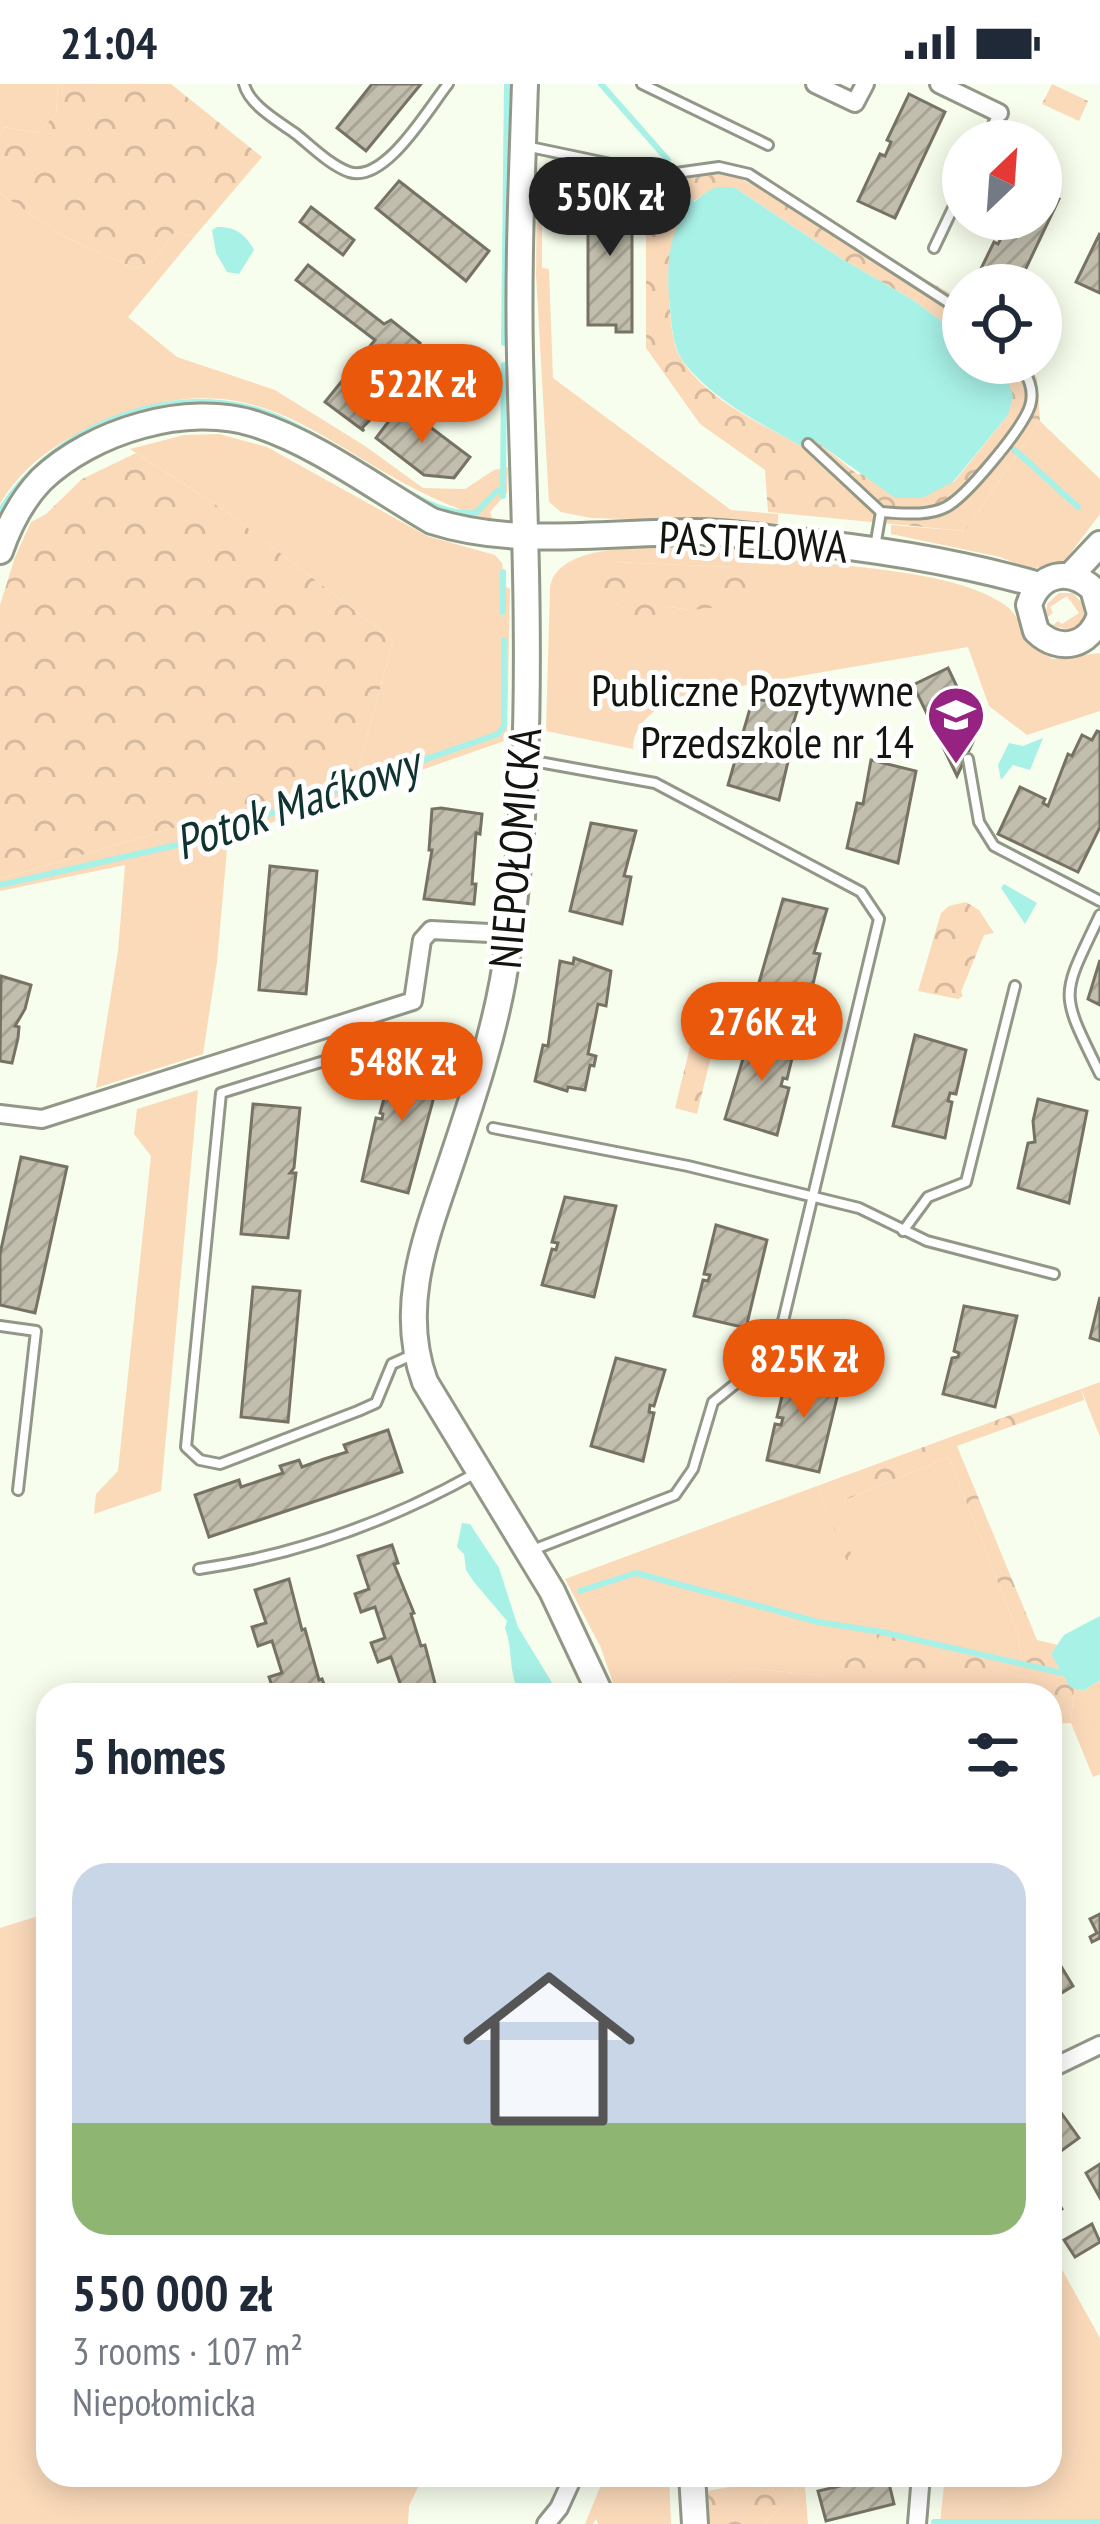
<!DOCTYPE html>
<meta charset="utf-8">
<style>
body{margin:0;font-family:"PT Sans Narrow",sans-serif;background:#f6f6f7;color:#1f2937;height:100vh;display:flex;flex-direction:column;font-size:45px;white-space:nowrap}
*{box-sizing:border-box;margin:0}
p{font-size:39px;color:#747a83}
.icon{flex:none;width:66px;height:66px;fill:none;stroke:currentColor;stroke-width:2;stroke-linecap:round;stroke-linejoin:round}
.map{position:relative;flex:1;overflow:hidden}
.drawer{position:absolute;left:36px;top:1599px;width:1026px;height:804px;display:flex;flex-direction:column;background:#fff;border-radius:36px;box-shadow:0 6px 30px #0003}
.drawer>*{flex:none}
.needle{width:78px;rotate:25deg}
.controls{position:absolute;left:942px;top:36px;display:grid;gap:24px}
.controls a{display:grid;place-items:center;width:120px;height:120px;border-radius:50%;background:#fff;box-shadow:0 6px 30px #0003;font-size:60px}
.price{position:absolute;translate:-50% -102px;padding:0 27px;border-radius:42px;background:#ea580c;color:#fff;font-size:39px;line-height:78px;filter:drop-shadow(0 3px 6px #0008)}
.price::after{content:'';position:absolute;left:50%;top:72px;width:36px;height:27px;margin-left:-18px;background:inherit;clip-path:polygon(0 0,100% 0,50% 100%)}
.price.current{background:#222;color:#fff}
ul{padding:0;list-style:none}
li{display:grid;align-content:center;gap:24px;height:636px;padding:0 36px}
li span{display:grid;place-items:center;height:372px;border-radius:36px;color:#555}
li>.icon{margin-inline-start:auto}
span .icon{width:216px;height:216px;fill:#fffc;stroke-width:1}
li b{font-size:51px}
h2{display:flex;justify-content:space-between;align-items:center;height:144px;padding:0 36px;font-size:51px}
.status{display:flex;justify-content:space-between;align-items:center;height:84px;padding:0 60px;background:#fff;direction:ltr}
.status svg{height:33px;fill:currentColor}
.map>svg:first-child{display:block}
.grass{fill:#fbdaba;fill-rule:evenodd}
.forest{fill:url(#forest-crowns);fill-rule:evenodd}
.water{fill:#a8f1e7}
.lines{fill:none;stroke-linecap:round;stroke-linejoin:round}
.stream{stroke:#a8f1e7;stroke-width:6}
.building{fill:url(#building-hatch);stroke:#777364;stroke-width:3}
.lane-casing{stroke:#919888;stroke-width:14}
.street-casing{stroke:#919888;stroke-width:22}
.secondary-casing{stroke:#919888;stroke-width:30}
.lane{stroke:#fff;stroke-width:8}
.street{stroke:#fff;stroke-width:16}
.secondary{stroke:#fff;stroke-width:24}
.labels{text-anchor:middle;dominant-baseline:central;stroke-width:10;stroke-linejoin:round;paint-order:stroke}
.street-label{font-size:45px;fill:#13150f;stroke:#fff}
.poi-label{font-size:45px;fill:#13150f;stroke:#fff;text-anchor:end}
.water-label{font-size:48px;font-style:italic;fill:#0f332f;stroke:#fff}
</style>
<div class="status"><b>21:04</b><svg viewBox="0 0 49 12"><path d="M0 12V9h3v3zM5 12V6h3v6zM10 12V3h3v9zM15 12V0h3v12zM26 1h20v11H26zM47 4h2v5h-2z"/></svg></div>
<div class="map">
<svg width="1100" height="2440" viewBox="0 0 1100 2440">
<defs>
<pattern id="forest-crowns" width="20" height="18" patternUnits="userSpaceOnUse" patternTransform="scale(3)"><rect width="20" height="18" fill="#fbdaba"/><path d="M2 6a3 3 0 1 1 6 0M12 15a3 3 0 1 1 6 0" fill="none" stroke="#d6ba9f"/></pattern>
<pattern id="building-hatch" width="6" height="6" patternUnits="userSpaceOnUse" patternTransform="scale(3)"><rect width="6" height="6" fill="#c2bead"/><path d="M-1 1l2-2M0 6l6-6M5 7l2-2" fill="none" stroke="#a6a294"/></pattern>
</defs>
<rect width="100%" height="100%" fill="#f7feed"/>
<g class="grass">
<polygon points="0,0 58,0 56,30 37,49 5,43 0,50"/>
<polygon points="542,91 542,184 549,185 553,294 731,426 778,430 778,439 591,434 561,428 549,418 536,191 537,92"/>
<path d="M0 109 59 150 135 185 153 177 175 147 194 153 128 233 177 273 275 306 365 362 423 404 465 405 494 386 508 383 507 409 490 428 492 434H462V426C320 372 267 265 98 340 57 358 23 381 0 420Z"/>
<polygon points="1040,337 1100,395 1100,430 1063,479 1030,485 1000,473 891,450 891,441 965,447"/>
<polygon points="219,350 267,363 427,452 495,471 502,479 505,502 510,505 507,656 228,754 217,878 203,970 96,1004 118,867 125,781 0,807 0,795 357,690 393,556 227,428 130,365 184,351"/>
<path d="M701 464 750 466 776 474C839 483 954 485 1005 521 1026 536 1018 557 1053 575L1100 569V627L1027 651 989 622 968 563 672 614C654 628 633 639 633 665L546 647 550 504C557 455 662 464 701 464ZM615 478 734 483 691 526 662 522 626 525 581 498Z"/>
<polygon points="1059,509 1073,509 1084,521 1084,535 1072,546 1052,542 1058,537 1062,540 1079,529 1067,512 1050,523 1053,529 1046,534 1047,520"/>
<polygon points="198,1006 161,1407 94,1430 96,1410 118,1387 151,1072 134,1050 137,1025"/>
<polygon points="1100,1298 1100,1353 1081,1305"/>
<polygon points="949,1373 1017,1547 1023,1581 882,1548 838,1439 845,1416"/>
<polygon points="817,1402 879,1556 824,1592 748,1584 705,1611 617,1611 601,1564 565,1495"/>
<polygon points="1100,1596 1100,1690 1093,1693 1071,1639 1074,1604 1083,1607"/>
<polygon points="48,1829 48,2391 424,2391 409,2422 408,2440 0,2440 0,1844"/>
<polygon points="1050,2164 1100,2254 1100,2440 940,2440 945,2391 1050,2391"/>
<polygon points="605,2391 669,2391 671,2440 598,2440 596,2435 593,2440 585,2440"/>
<polygon points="804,2391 808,2440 763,2440 791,2415"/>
</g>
<g class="forest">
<polygon points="58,0 171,0 262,73 194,153 175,147 153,177 135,185 59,150 0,109 0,50 5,43 37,49 56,30"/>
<polygon points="1052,0 1088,17 1079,37 1042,20"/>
<path d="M730 89 782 116 872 173 875 168 963 216V253L913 216 842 175 734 103C669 103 666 178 670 227 671 241 673 261 680 273 705 315 760 339 801 362L814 355 857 390 954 398 1008 331 1006 290 994 279H1028L1037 294 1040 337 965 447 768 428 765 386 700 340 646 264V96C674 100 701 91 730 89Z"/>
<polygon points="136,369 227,428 393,556 357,690 0,795 0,521 15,473 31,438 46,430 82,395"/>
<polygon points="615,478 734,483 749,497 738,521 691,526 662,522 644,546 629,542 626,525 602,511 589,512 579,502 594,481"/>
<polygon points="966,818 979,826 994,849 984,851 961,908 963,912 958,915 918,907 941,829 949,822"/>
<polygon points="691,959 713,964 697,1030 675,1024"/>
<path d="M1081 1305 1084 1316 957 1362 1037 1556 1058 1561 1052 1570 1074 1604 1071 1639 1050 1640V1611H705L748 1584 824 1592 878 1556 817 1402ZM949 1373 1017 1547 1023 1581 882 1548 839 1439 845 1416Z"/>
<polygon points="804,2391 791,2415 763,2440 707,2440 706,2407"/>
</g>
<g class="water">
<path d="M716 103H734L842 175 913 216 963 253V279H994L1006 290 1013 312 1008 331 953 398 922 414H895L814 356 801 362C759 338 712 316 682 276 673 262 671 239 670 223 665 176 668 126 716 103Z"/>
<path d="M217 143C236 143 245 150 254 166L239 190 227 188 216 169 212 146Z"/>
<polygon points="1043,654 1030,686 1013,681 1001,696 998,681 1009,659 1023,662"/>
<polygon points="1004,800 1037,819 1025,840 1001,804"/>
<path d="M462 1439 470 1440 499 1484 518 1543 554 1602 555 1611H521C507 1588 514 1567 505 1544L507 1537 474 1498 466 1486 464 1470 457 1463Z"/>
<polygon points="1100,1532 1100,1596 1083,1607 1070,1603 1051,1570 1064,1551"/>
</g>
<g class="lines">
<g class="stream">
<polyline points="601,0 668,76"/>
<polyline points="681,103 691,119"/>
<polyline points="504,259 507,0"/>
<polyline points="1015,366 1078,423"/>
<path d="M355 376C390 396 434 433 476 429L497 407H503"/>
<polyline points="503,412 504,281"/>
<path d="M0 427C49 349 154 302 245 323 273 329 298 343 323 357"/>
<polyline points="503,488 503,528"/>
<polyline points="0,801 186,759 498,650 504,642 504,556"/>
<polyline points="580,1507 636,1489 818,1538 882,1548 1062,1589"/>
<polyline points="934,2438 1100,2438"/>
</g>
</g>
<g class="building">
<polygon points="372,0 421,0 366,67 337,44"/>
<polygon points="909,10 945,28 895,134 858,117 880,70 885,72 891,58 887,56"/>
<polygon points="399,97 489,167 466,197 376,124"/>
<polygon points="588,106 632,106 632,248 616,248 616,241 588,241"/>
<polygon points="1041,107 1059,115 1018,201 973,201 994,158 998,160 1005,147 1000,144 1005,135 1041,135"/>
<polygon points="311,123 354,156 343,171 300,138"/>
<polygon points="1100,149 1100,209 1076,198"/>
<polygon points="308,181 384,240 391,236 420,259 374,319 382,324 362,344 364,347 325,318 375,256 296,196"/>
<polygon points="401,321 470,373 454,394 424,391 376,354"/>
<polygon points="948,584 978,647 957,692 913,601"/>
<polygon points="753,614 798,624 784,668 790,669 779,716 728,701"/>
<polygon points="1097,647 1100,648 1100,743 1078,788 998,750 1020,703 1045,715 1043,719 1048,722 1068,670 1072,672 1082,651 1092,656"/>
<polygon points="871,676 916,687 898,779 847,764 857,719 863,720"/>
<polygon points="441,724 482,730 480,750 476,749 472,800 476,800 474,820 424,815 432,766 429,766 432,725"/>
<polygon points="591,739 636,747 624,792 631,793 622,840 570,827"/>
<polygon points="270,782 317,787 306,910 259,906"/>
<polygon points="783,815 827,825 814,869 820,870 809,917 758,902"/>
<polygon points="574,874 611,887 606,922 598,920 588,970 596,972 594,982 590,981 585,1006 568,1003 567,1007 535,997 543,961 548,962 560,877 573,880"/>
<polygon points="1100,876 1100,921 1088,915"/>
<polygon points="1,892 31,901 25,925 15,942 19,943 18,954 12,979 0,977"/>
<polygon points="751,948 796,958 787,995 783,994 781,1002 789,1004 777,1051 725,1035"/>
<polygon points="915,951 966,966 956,1010 950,1009 948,1017 952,1018 945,1054 893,1042"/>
<polygon points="396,971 442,983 408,1109 362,1097 376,1034 382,1035 383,1030 380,1029"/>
<polygon points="1038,1015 1087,1027 1069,1119 1018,1104 1028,1059 1035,1058 1033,1037"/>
<polygon points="253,1020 300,1024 294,1084 290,1089 296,1089 288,1154 241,1150"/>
<polygon points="21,1073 67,1083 35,1229 0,1221 0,1170"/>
<polygon points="565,1113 616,1122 594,1213 542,1201 552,1165 556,1166 558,1159 552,1158"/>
<polygon points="716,1141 767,1156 746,1244 694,1232 703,1196 708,1197 710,1191 704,1190"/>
<polygon points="253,1203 300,1207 288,1338 241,1333"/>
<polygon points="1100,1213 1100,1257 1090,1254"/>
<polygon points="964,1222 1017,1232 995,1323 943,1310 952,1274 958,1273 959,1269 954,1267"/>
<polygon points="616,1274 665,1286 654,1322 650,1321 649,1328 654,1329 643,1377 591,1362"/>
<polygon points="788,1287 841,1297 819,1388 767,1376 775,1340 781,1341 783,1334 777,1333"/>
<polygon points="388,1346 402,1388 209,1453 195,1411 239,1396 241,1403 283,1389 280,1382 299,1376 302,1383 324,1375 347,1368 344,1361"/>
<polygon points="392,1461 398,1479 394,1480 414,1529 411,1530 421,1562 425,1561 438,1611 389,1611 402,1605 400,1599 391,1573 378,1578 371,1559 385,1554 375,1523 361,1528 355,1510 369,1505 358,1472"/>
<polygon points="289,1495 302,1546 305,1545 319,1596 322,1595 328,1611 290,1611 288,1607 275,1611 269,1593 282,1589 272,1557 258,1562 252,1543 266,1539 255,1506"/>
<polygon points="1100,1830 1100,1854 1092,1858 1090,1853 1097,1849 1090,1835"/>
<polygon points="1056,1874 1073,1902 1050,1916 1050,1878"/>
<polygon points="1062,2030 1079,2054 1054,2072 1050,2036"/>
<polygon points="1100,2080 1100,2114 1086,2089"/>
<polygon points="1050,2104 1062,2125 1050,2132"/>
<polygon points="1092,2140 1100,2158 1075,2173 1064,2156"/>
<polygon points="887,2391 894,2420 826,2437 818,2407"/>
</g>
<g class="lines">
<defs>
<g id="lane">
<path d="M244 0C249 21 278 37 296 50 312 63 330 81 349 88 385 100 428 25 448 0"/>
<polyline points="642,0 768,61"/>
<polyline points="985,57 998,30"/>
<polyline points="530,63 649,88 669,90 719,83 749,90 963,228"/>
<polyline points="934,164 963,103"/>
<path d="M808 360 881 428C901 429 927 433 946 423 966 413 1023 344 1030 322 1035 306 1028 292 1019 279"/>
<polyline points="875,463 881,428"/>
<polyline points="968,675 979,738 994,762 1100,817"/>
<polyline points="528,676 655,699 861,808 879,835 778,1258 765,1276 713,1318 693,1385 675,1411 530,1467"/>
<path d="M1100 831C1060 915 1059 906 1100 990"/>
<polyline points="493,1044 688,1082 859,1124 927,1157 1054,1190"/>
<polyline points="903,1147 928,1113 966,1098 1015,902"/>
<polyline points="0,1242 36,1247 18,1406"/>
<polyline points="412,1271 392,1280 376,1319 358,1327 220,1380 200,1376 186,1363 221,1009 411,950 479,969"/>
<path d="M199 1485C296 1471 390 1437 476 1389"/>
</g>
<g id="street">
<polyline points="815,0 855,19 865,0"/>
<polyline points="939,0 999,29"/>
<polyline points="0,1030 42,1035 413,917 422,856 431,846 509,850"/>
<polyline points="1050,1985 1100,1961"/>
<polyline points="546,2440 559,2424 574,2391"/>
<polyline points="917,2440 921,2391"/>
</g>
<g id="secondary">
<path d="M525 0C522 91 518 181 520 272 525 480 539 689 503 896 492 956 473 1013 454 1070 429 1146 396 1219 425 1298L552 1507 601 1611"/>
<path d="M0 467C9 441 22 416 41 396 92 347 187 318 255 340 317 360 375 404 432 437 516 464 608 448 696 448 726 448 757 453 787 456 873 464 955 477 1039 501"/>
<polyline points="1071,491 1100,460"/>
<path d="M1100 530 1093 505C1069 483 1039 489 1029 521L1036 547C1060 570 1090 562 1100 531"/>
<polyline points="692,2391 695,2440"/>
</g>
</defs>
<use href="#lane" class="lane-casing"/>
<use href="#street" class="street-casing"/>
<use href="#secondary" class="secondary-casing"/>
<use href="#lane" class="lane"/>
<use href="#street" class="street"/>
<use href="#secondary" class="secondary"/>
</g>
<defs>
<symbol id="school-pin" viewBox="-11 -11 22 30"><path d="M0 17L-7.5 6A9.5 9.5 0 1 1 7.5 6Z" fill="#962381" stroke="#fff"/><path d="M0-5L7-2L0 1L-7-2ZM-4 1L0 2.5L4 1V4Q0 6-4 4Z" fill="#fff"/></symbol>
</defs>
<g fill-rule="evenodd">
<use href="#school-pin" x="923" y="598" width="66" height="90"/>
</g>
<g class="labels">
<g class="street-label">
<text transform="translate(753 457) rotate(3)">PASTELOWA</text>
<text transform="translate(514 764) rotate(-85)">NIEPOŁOMICKA</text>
</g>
<g class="poi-label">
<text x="914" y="605">Publiczne Pozytywne<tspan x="914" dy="52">Przedszkole nr 14</tspan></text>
</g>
<g class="water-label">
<text transform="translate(296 718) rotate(-19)">Potok Maćkowy</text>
</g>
</g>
</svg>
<div class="controls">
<a><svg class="needle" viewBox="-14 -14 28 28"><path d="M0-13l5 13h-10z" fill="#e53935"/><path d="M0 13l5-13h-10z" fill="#747a83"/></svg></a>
<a><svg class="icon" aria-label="locate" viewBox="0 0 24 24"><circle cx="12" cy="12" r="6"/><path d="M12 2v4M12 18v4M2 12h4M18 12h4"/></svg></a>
</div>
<b class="price current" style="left:610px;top:175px">550K zł</b>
<b class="price" style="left:422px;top:362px">522K zł</b>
<b class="price" style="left:762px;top:1000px">276K zł</b>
<b class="price" style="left:402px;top:1040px">548K zł</b>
<b class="price" style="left:804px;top:1337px">825K zł</b>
<section class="drawer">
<h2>5 homes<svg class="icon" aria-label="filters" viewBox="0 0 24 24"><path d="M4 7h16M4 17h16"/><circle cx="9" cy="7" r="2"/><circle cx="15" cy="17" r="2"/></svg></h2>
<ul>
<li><span style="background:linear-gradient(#c9d6e8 70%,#8fb573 0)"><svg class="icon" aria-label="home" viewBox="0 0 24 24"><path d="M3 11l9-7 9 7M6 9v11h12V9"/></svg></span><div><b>550 000 zł</b><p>3 rooms · 107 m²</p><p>Niepołomicka</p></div></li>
</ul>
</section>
</div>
